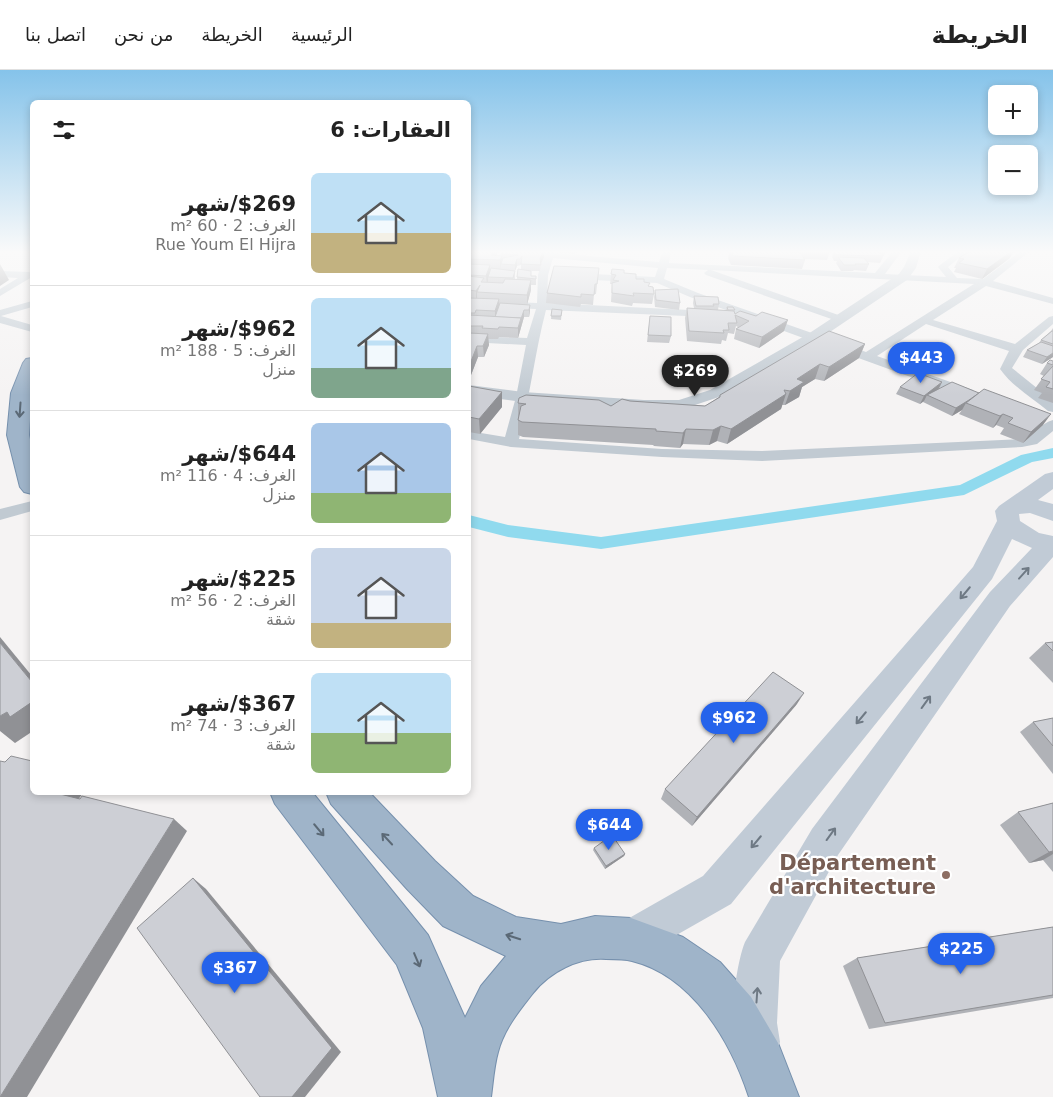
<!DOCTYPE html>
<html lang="ar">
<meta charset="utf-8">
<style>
body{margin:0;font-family:"DejaVu Sans","Noto Sans Arabic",sans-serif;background:#f6f6f6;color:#222;direction:rtl;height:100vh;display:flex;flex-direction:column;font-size:19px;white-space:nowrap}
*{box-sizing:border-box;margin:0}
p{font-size:16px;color:#767676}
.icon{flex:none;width:28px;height:28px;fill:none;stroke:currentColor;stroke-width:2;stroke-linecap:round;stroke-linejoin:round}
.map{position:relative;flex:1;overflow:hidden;direction:ltr}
.sheet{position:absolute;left:30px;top:30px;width:441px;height:695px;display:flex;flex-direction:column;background:#fff;border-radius:8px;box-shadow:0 2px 8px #0003;direction:rtl}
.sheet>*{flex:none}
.controls{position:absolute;left:988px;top:15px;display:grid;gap:10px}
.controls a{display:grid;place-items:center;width:50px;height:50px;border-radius:8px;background:#fff;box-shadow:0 2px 8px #0003;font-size:25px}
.price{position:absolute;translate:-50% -42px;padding:0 11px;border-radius:18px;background:#2563eb;color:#fff;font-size:16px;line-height:32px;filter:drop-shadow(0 1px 2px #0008)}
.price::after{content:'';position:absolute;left:50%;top:30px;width:15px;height:11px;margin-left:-8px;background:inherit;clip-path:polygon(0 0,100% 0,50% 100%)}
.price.active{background:#222;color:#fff}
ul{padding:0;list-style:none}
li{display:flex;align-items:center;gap:15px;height:125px;padding:0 20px}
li+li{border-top:1px solid #e0e0e0}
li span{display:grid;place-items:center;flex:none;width:140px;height:100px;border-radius:8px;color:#555}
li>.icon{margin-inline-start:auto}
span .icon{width:60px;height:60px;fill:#fffc;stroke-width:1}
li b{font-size:21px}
h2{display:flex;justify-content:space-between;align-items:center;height:60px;padding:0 20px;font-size:21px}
header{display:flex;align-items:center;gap:30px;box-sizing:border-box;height:70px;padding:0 25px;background:#fff;border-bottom:1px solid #e0e0e0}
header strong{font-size:24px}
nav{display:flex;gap:28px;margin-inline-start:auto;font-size:18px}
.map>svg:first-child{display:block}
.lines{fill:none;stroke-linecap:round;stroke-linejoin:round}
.canal{fill:#90daee;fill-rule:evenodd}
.trunk-casing{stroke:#7690ad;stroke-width:2}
.minor{fill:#c1cad2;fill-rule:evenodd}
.tertiary{fill:#c1cad2;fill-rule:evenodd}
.secondary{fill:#c1cbd6;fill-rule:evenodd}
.trunk{fill:#9fb4c9;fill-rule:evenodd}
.wall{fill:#b0b2b7;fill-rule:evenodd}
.shaded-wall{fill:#909195}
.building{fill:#cdcfd5;stroke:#909195}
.oneway{stroke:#5b6976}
.oneway2{stroke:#6e7984}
.education-dot{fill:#8d6e63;stroke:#fff;stroke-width:2}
.labels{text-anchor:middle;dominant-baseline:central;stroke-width:4.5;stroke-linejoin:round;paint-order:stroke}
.near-education-label{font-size:21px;font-weight:bold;fill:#785e54;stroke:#fff;text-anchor:end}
</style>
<header>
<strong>الخريطة</strong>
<nav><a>الرئيسية</a><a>الخريطة</a><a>من نحن</a><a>اتصل بنا</a></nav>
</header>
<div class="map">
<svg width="1053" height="1027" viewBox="0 0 1053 1027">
<rect width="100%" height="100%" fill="#f5f3f3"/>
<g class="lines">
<polygon class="canal" points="1053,378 1053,388 1032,392 964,425 601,479 508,467 469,457 469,445 508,455 601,467 960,415 1021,385"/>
<defs>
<g id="trunk">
<polygon points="32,288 32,318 29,365 32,378 32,424 24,422 20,417 7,365 11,323 23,293 26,289"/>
<path d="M270 722H312L428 865 465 948 481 916 506 886 443 856 407 819 331 734 326 722H369L435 791 473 826 516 847 561 854 595 846 631 848 683 867 720 892 751 927 778 973 799 1027H749C731 972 693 906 632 891 624 889 614 889 606 889 578 887 550 902 533 923 519 941 504 959 498 982 494 996 493 1012 491 1027H438L423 958 397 895 275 734Z"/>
</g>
</defs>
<use href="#trunk" class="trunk-casing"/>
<g class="minor">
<path d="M498 181H554V183L659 192 663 181H671L669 193 875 203 893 181H902L885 204 946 207 938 197 940 195 959 181H968L948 197 957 208 983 209 1021 181H1030L993 211 1053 228V234L986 216 933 250 1015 274 1049 247 1053 246V254L1023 280 1012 298 1053 331V342L1048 341C1032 328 1012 316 1000 299L1009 281 926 254 877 286 973 320 975 323 973 326H963L690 227 657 213 572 209 567 206 572 203 655 207 658 198 553 188 548 205 547 233 710 241 715 244 710 247 546 240C535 282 530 326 519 369L662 379 762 381 1022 369C1034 366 1041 353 1053 350V361L1037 374 1022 377 762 391 662 387 511 377 469 369V361L505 367 516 327 526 275 469 272V266L527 268 536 239 469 236V230L537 233 538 205 543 187 502 184ZM667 198 708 200 704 203 706 205 840 252 846 249 844 247 711 200 974 214 866 282 698 223 664 209Z"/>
<polygon points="0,201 29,202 32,203 32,207 0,226 0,219 18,208 0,207"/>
<polygon points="32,231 32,237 1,246 32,255 32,262 0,253 0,240"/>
<polygon points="32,431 32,441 0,450 0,439"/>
</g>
<polygon class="tertiary" points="911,181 921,181 916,198 907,210 818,270 722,326 686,338 644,340 523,332 469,325 469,315 523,322 644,330 679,330 710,320 808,264 899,204 904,197"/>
<path class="secondary" d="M1053 402V419L1038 430 1053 434V451L1030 443 1019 444 1020 451 1039 463 1053 466V487L1010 536 838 785 780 891 777 953 780 972 774 988 758 994 742 988C738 977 734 966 733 954 732 932 737 892 745 872L812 759 990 522 1032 478 1012 469 992 509 731 834 645 883 631 889 617 883 611 869 617 855 703 806 973 497 997 451 995 441 999 436 1045 404Z"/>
<use href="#trunk" class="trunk"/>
</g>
<g class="wall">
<path d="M469 181H497V184L496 186H501L503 181H546L544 182V187L541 194 540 201H531V206H536V215H531V220L527 234 530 241 529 247H524L518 268 499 267 498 269H488L489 275 484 287H478L471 305 469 304ZM521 195V199L517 207V209H515V201L517 196Z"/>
<polygon points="559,181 577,181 575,184 559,183"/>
<polygon points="730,181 830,181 827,190 805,189 805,190 802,199 731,195 728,188"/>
<polygon points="834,181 883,181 885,183 880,193 867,192 869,194 866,201 854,200 853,201 841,201 836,193 837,191 834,191 832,187"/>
<polygon points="959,188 1010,188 982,209 954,202 956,198 954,198"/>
<polygon points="599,198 596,224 594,224 593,235 581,234 580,237 546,233 547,223"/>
<polygon points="612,199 644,212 650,217 654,224 652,234 633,233 632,236 611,232 612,214 610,214"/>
<polygon points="655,220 680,233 679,240 655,237 654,227"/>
<polygon points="694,226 719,234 718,240 726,240 727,237 735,244 784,261 759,278 734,269 736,259 738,257 736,256 734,264 728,263 726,271 722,270 721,274 687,271 685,248 687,238 694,238 693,233"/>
<polygon points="552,239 562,240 561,250 551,249"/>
<polygon points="650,246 671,266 669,273 647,272"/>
<polygon points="1053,258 1053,287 1042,294 1023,287 1027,280 1039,273 1041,270 1051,261"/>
<polygon points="865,274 859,288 824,311 815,309 802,317 799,327 785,335 782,335 781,339 727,374 717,371 709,375 683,374 680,378 654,376 653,375 523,367 518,365 518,333 611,336 630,331 705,336 719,327 720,325"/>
<polygon points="1053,291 1053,333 1038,328 1042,323 1034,320 1044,306 1040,304 1047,293"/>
<polygon points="942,312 939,319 1043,355 1023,373 1000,364 1004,358 996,355 993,358 959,344 962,340 952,346 923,332 924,331 920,334 896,324 900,317"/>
<polygon points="469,316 502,322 502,337 480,364 469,362"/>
<polygon points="1053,572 1053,613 1029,588 1045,573"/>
<polygon points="797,634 692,756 661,729 665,719"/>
<polygon points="1053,648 1053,704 1020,662 1033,652"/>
<polygon points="1053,733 1053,802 1043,790 1029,793 1000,755 1018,742"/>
<polygon points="594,778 625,784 624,786 605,799 593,780"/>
<polygon points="1053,857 1053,928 869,959 843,896 857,888"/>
</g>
<g class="shaded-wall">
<polygon points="494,181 497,181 497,184 494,190 491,185"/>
<polygon points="544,181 544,187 540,195 540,188"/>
<polygon points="1012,181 1014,181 1010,188 982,209 987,199"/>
<polygon points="502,186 502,194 501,194 500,199 500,190"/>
<polygon points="517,189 517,196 515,201 515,195"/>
<polygon points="0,194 9,210 0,216"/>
<polygon points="490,195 490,205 488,207 488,211 487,215 486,206"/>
<polygon points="531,210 531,220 527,235 527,225"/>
<polygon points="480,215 477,222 477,229 476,231 476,221"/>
<polygon points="499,229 500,240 495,248 495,241"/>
<polygon points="530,235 530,241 529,247 529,240"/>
<polygon points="524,240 524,247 518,268 518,258"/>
<polygon points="788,250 784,261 759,278 762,267"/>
<polygon points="488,264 489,275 484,287 483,276"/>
<polygon points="865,274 859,288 824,311 829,297"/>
<polygon points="477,276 478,287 471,305 470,294"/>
<polygon points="1053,283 1053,287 1042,294 1047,287"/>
<polygon points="820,294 815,309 802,317 799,327 785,335 790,321 797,309"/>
<polygon points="942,312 938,320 927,325 924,331 920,334 924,326"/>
<polygon points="502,322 502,337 480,364 479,349"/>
<polygon points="980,323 966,333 962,340 952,346 956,338"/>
<polygon points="786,324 781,339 727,374 731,359"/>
<polygon points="1003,344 996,355 993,358 1000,346"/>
<polygon points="1051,344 1043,355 1023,373 1031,362"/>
<polygon points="721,356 717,371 709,375 713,360"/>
<polygon points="686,359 683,374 680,378 683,363"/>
<polygon points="0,567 32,606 32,612 0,573"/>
<polygon points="804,623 797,634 692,756 697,747"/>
<polygon points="32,632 32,665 30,663 15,673 0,661 0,646 7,642"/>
<polygon points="57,722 84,722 73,736 56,723"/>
<polygon points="174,749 187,761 27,1027 0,1027"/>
<polygon points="1053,781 1053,784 1043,790 1029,793 1049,782"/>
<polygon points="625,784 624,786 605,799 606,796"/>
<polygon points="193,808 206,819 341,982 305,1027 292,1027"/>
</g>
<g class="building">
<polygon points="469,181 494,181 491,185 502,186 500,190 469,189"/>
<polygon points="503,181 544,181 540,188 541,195 521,194 522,186 520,189 517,189 515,195 501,194 503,188 518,185 501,184"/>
<polygon points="731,181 800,182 805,190 733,186"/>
<polygon points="834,181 883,181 885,183 880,182 882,186 836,185"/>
<polygon points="970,181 1012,181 987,199 959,193 964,189 959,188"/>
<polygon points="838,187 864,188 869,194 855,194 856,195 844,195"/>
<polygon points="469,194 490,195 486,206 469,205"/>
<polygon points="554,196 599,198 597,214 595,214 594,225 581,224 581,227 547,223"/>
<polygon points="491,198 515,201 513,208 488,207"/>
<polygon points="518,199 531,201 531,206 536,206 536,209 517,207"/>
<polygon points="612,199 624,200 624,203 636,204 636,209 644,209 644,212 650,213 648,216 653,217 654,224 633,223 634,226 612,223 612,213 619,211 613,210 616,205 611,204"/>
<polygon points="469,206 484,208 481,212 503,213 505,209 531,210 527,225 477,222 480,215 476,221 469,220"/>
<polygon points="678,219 680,233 656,230 655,220"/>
<polygon points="694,226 718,227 719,234 713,234 714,236 696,236"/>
<polygon points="469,228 499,229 495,241 476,240 475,243 469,243"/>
<polygon points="500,233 530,235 529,240 524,240 521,249 521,248 495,247"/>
<polygon points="727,237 733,237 735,240 728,240"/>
<polygon points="687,238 734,241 735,244 740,241 756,246 762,242 788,250 762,267 736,259 749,251 735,245 737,253 728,253 729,260 723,260 724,263 689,261"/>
<polygon points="552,239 562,240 561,246 551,246"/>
<polygon points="469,245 521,248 518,258 499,257 498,259 482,258 483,256 469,256"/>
<polygon points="650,246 671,247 671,266 648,265"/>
<polygon points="829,261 865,274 829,297 820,294 797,309 804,312 790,321 784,320 786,324 731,359 721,356 713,360 686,359 683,363 656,361 656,359 522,352 518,350 521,336 526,334 518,333 519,328 526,325 599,330 611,336 622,329 630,331 705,336 720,327 720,325"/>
<polygon points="1052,261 1053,261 1053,274 1041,270"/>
<polygon points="469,263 488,264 483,276 477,276 470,294 469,294"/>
<polygon points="1041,272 1053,276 1053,283 1047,287 1027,280"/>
<polygon points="1050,290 1053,291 1053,295 1047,293"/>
<polygon points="1053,296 1053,319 1046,317 1050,312 1041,309"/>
<polygon points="918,303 942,312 924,326 900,317"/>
<polygon points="952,312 979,323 969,330 956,338 927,325"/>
<polygon points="469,316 502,322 479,349 469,347"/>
<polygon points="984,319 1051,344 1031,362 1008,353 1013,348 1003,344 1000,346 966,333"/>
<polygon points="1053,572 1053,581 1045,573"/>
<polygon points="0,573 32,612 32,632 10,647 7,642 0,646"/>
<polygon points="773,602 804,623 697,747 665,719"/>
<polygon points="1053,648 1053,676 1033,652"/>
<polygon points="11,686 32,691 32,722 57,722 56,723 80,729 82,726 174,749 0,1027 0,691 5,692"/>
<polygon points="1053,733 1053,781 1049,782 1018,742"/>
<polygon points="612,765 625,784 606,796 594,778"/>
<polygon points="193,808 332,978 292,1027 260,1027 137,858"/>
<polygon points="1053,857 1053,925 885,953 857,888"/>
</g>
<defs><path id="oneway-shaft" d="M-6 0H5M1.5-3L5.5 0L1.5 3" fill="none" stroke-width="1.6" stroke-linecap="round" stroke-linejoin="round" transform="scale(1.25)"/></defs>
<g class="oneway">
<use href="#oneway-shaft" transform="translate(20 340) rotate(94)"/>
<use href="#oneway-shaft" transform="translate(319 760) rotate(50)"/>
<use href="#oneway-shaft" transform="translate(387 769) rotate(-133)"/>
<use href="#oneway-shaft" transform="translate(513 867) rotate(-162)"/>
<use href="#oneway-shaft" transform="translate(417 890) rotate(67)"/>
</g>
<g class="oneway2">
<use href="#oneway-shaft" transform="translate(1024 503) rotate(-48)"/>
<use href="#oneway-shaft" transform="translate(965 523) rotate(130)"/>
<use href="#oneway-shaft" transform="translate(926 632) rotate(-54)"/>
<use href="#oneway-shaft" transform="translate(861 648) rotate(130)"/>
<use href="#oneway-shaft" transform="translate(831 764) rotate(-54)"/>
<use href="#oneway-shaft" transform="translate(756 772) rotate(130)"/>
<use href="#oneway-shaft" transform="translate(757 925) rotate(-86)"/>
</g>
<linearGradient id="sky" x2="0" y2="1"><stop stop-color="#85c3ea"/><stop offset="0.56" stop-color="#fafafa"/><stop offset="1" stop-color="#fafafa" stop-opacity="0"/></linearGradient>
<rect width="1053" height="325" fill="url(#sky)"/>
<circle class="education-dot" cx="946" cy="805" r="5"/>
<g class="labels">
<g class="near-education-label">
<text x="936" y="793">Département<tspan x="936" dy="24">d'architecture</tspan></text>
</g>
</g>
</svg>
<div class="controls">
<a>+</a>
<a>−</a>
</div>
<b class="price" style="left:921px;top:314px">$443</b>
<b class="price active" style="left:695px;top:327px">$269</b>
<b class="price" style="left:734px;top:674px">$962</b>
<b class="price" style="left:609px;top:781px">$644</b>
<b class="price" style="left:961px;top:905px">$225</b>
<b class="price" style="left:235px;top:924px">$367</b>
<section class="sheet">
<h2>العقارات: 6<svg class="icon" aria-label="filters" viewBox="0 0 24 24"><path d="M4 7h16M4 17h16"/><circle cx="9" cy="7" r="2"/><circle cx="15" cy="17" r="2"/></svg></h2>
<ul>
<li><span style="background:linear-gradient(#bfe0f5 60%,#c2b280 0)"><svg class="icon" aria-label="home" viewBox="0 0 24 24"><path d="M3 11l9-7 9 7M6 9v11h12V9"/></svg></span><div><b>$269/شهر</b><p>الغرف: 2 · 60 m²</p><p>Rue Youm El Hijra</p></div></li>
<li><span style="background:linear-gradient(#bfe0f5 70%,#7fa58c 0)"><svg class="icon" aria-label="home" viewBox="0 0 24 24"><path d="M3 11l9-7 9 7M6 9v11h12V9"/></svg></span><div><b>$962/شهر</b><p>الغرف: 5 · 188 m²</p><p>منزل</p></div></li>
<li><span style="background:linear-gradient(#a9c7e8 70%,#8fb573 0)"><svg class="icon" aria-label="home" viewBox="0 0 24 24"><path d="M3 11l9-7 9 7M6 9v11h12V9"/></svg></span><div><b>$644/شهر</b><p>الغرف: 4 · 116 m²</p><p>منزل</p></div></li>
<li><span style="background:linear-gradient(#c9d6e8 75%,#c2b280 0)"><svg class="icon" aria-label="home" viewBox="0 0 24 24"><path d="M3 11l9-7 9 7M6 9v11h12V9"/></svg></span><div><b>$225/شهر</b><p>الغرف: 2 · 56 m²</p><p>شقة</p></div></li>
<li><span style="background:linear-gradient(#bfe0f5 60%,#8fb573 0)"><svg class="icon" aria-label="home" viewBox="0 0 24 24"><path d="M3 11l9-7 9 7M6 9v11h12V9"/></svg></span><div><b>$367/شهر</b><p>الغرف: 3 · 74 m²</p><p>شقة</p></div></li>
</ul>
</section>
</div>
